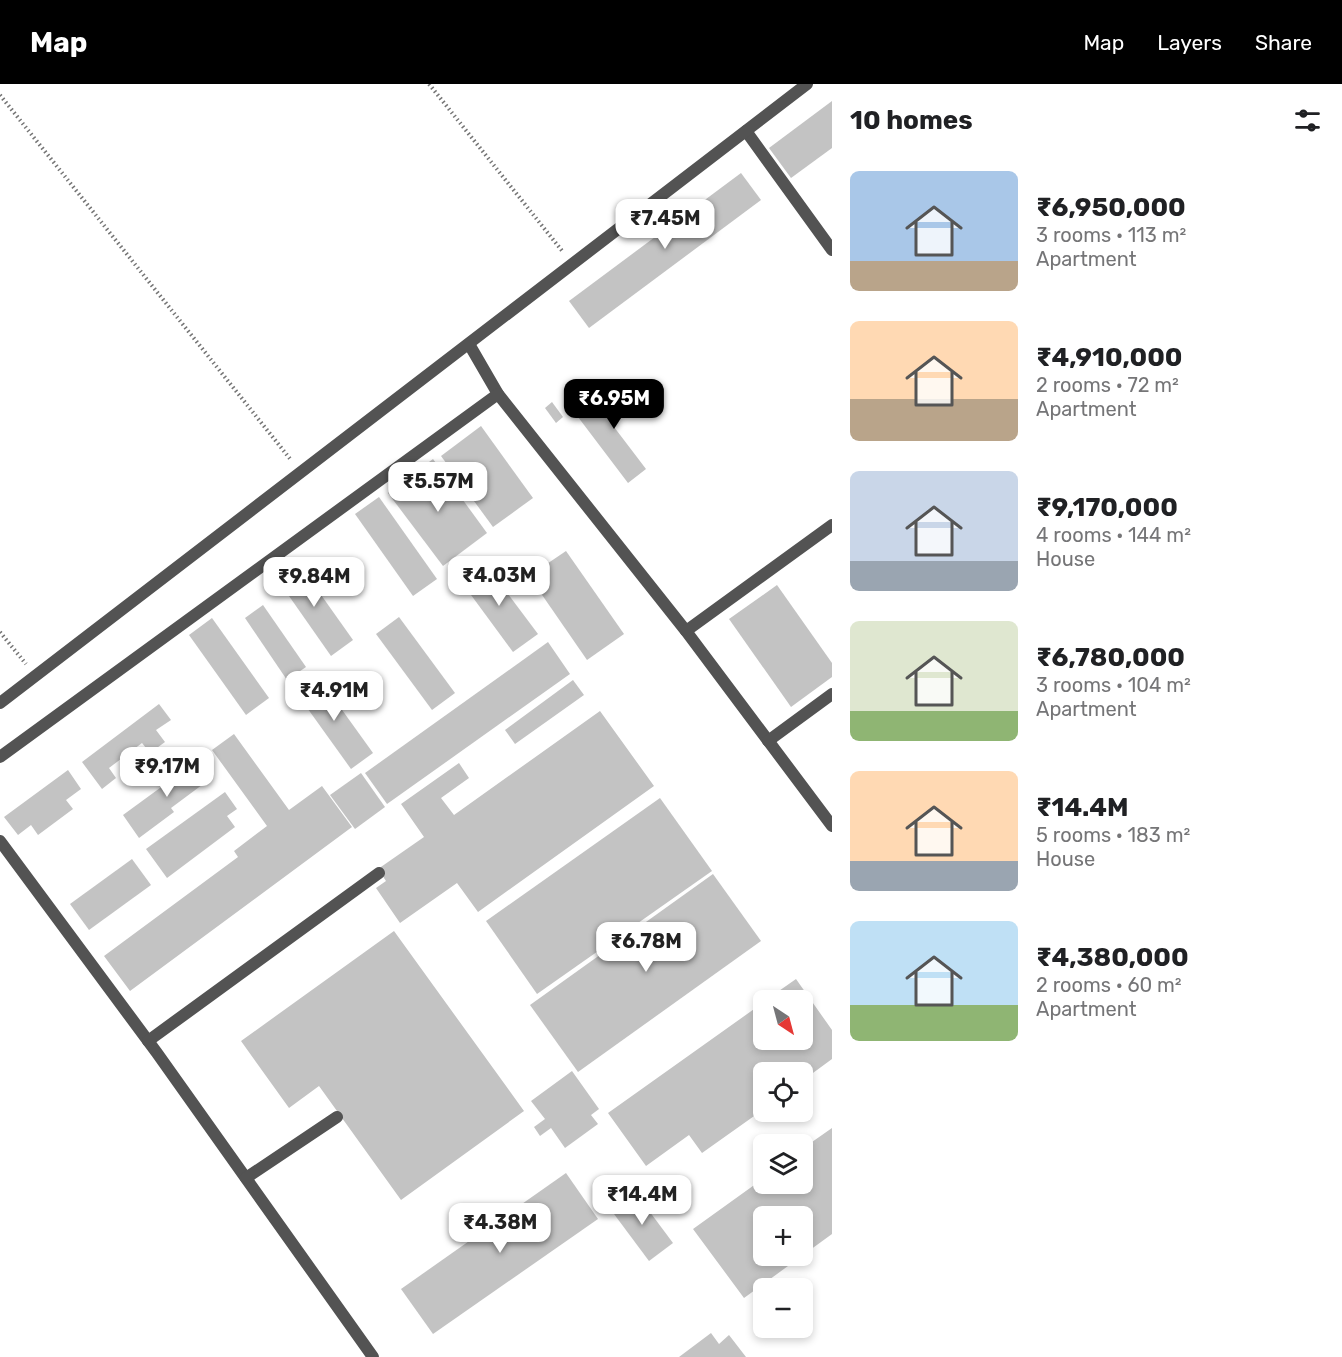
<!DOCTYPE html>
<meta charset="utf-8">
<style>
body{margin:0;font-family:Rubik,sans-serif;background:#f6f6f6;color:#202124;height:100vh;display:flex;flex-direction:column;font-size:22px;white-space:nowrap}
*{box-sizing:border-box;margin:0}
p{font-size:20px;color:#757577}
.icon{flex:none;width:33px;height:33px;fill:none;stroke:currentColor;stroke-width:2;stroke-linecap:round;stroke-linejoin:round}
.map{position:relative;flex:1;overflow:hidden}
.sheet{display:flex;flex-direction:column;background:#fff;width:510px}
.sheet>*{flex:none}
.needle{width:39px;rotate:144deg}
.fabs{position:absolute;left:753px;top:906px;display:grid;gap:12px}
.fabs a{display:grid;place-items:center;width:60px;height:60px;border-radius:9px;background:#fff;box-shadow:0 3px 9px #0003;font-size:30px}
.price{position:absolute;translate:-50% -51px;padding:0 14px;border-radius:12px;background:#fff;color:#222;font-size:20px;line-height:39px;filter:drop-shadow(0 2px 3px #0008)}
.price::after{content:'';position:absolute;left:50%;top:36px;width:18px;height:14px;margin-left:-9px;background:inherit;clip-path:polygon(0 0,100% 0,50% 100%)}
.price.active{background:#000;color:#fff}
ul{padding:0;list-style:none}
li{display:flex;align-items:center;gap:18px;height:150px;padding:0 18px}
li span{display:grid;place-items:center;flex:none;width:168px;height:120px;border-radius:9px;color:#555}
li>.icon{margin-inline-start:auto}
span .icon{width:72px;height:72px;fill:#fffc;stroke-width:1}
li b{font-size:26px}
h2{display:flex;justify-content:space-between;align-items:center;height:72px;padding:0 18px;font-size:26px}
header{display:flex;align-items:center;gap:36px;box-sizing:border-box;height:84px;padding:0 30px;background:#000;color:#fff}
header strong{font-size:28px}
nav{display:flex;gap:33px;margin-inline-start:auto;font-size:21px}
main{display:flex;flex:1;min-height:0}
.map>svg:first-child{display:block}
.building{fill:#c3c3c3;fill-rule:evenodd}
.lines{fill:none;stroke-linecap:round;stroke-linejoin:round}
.path{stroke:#757575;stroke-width:4;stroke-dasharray:1.5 3;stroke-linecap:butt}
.service{stroke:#535353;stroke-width:12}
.minor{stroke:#535353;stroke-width:12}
</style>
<header>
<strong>Map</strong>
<nav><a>Map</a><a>Layers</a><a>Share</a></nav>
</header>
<main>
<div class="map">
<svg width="832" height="1273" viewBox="0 0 832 1273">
<rect width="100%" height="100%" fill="#fff"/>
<g class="building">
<polygon points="832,17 832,64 791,94 769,64"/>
<polygon points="741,89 761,116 589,244 569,217"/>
<polygon points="583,296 597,315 582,326 567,307"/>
<polygon points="624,298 639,318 611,339 646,385 628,399 578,333"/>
<polygon points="552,318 563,333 556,339 545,324"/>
<polygon points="481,342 533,414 493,443 441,372"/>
<polygon points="433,375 487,449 443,482 388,409"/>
<polygon points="379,413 437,495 413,512 355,430"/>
<polygon points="566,467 624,550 587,576 529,492"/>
<polygon points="297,477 353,556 331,572 275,492"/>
<polygon points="484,478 538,550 513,568 460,496"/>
<polygon points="777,501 832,579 832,593 791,623 729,535"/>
<polygon points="263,521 306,583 287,596 245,534"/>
<polygon points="399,533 455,609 432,626 376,550"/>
<polygon points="212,534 269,614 246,631 189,551"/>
<polygon points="548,558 570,590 387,720 365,689"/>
<polygon points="317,591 373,669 351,685 295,607"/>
<polygon points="573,596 584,611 515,660 505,646"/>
<polygon points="159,620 171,636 156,646 165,658 150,669 142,659 109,684 116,694 102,705 82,678"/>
<polygon points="600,627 654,702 478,828 457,799 400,839 376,804 386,797 378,785 424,753 401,720 459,679 469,694 441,714 454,731"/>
<polygon points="234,650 289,726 322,702 352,743 130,907 104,872 238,773 234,767 267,742 212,666"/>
<polygon points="201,674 214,692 171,724 174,728 139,754 123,731"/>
<polygon points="68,686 81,705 66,716 73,725 38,751 31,741 18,751 4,733"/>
<polygon points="361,689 385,723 355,745 330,711"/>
<polygon points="225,708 237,725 227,732 235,743 167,794 146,765"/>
<polygon points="660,714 712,787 537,910 486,837"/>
<polygon points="132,775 151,801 89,846 70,820"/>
<polygon points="713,790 761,857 578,988 530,921"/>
<polygon points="394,847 524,1027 401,1116 319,1002 289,1024 241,957"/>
<polygon points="796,895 832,946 832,975 802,997 802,988 764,988 764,1025 702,1069 689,1051 646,1082 608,1029 764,918 764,956 802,956 802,916 766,916"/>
<polygon points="572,987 599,1025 591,1031 598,1040 565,1064 551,1044 540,1052 534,1043 545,1035 531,1017"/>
<path d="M832 1044V1150L744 1214 693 1145 764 1094V1100H802V1065ZM764 1132H802V1172H764Z"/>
<polygon points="566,1089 598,1135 433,1250 401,1205"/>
<polygon points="635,1108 673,1159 649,1177 611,1126"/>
<polygon points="711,1249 719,1260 729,1251 746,1273 679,1273"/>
</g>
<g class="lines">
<g class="path">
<polyline points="429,0 563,168"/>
<polyline points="0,11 291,376"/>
<polyline points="0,548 26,580"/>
</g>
<g class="service">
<polyline points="746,47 832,166"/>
<polyline points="469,260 498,310 686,547 832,742"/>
<polyline points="686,547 832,441"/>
<polyline points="768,657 832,610"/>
<polyline points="0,673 498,310"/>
<polyline points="0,757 157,969 373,1273"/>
<polyline points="148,957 379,789"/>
<polyline points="246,1094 337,1033"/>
</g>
<polyline class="minor" points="0,619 807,0"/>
</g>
</svg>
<div class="fabs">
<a><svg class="needle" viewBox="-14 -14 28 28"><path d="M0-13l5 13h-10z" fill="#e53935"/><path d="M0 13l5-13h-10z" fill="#757577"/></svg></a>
<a><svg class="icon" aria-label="locate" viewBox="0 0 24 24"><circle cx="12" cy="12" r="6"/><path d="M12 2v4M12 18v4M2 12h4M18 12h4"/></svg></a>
<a><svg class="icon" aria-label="layers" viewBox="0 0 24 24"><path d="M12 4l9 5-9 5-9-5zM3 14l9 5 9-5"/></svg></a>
<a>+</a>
<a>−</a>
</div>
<b class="price" style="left:665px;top:166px">₹7.45M</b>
<b class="price active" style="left:614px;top:346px">₹6.95M</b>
<b class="price" style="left:438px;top:429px">₹5.57M</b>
<b class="price" style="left:499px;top:523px">₹4.03M</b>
<b class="price" style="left:314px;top:524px">₹9.84M</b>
<b class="price" style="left:334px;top:638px">₹4.91M</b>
<b class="price" style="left:167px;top:714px">₹9.17M</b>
<b class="price" style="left:646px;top:889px">₹6.78M</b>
<b class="price" style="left:642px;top:1142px">₹14.4M</b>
<b class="price" style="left:500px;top:1170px">₹4.38M</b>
</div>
<section class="sheet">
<h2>10 homes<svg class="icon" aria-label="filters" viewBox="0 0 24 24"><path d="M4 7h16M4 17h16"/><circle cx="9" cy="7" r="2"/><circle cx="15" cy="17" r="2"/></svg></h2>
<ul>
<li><span style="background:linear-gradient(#a9c7e8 75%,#b9a48a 0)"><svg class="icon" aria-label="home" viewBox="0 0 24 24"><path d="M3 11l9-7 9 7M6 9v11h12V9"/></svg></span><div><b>₹6,950,000</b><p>3 rooms · 113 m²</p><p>Apartment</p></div></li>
<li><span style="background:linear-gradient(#ffd9b3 65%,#b9a48a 0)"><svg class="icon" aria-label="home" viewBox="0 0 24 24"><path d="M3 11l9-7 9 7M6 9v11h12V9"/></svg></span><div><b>₹4,910,000</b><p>2 rooms · 72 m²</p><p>Apartment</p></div></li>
<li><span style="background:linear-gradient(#c9d6e8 75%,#9aa5b1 0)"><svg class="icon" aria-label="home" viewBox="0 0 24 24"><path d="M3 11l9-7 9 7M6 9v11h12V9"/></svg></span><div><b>₹9,170,000</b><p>4 rooms · 144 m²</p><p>House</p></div></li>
<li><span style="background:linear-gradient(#dfe7d0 75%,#8fb573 0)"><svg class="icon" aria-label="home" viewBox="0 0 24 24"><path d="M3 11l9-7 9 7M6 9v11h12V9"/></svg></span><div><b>₹6,780,000</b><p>3 rooms · 104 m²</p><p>Apartment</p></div></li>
<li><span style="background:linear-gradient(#ffd9b3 75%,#9aa5b1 0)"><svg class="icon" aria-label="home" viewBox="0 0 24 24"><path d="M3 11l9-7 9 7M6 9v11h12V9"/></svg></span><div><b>₹14.4M</b><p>5 rooms · 183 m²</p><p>House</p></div></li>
<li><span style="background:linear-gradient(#bfe0f5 70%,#8fb573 0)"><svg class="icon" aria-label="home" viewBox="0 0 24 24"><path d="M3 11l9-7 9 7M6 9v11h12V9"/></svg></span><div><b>₹4,380,000</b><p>2 rooms · 60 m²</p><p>Apartment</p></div></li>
</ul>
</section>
</main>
